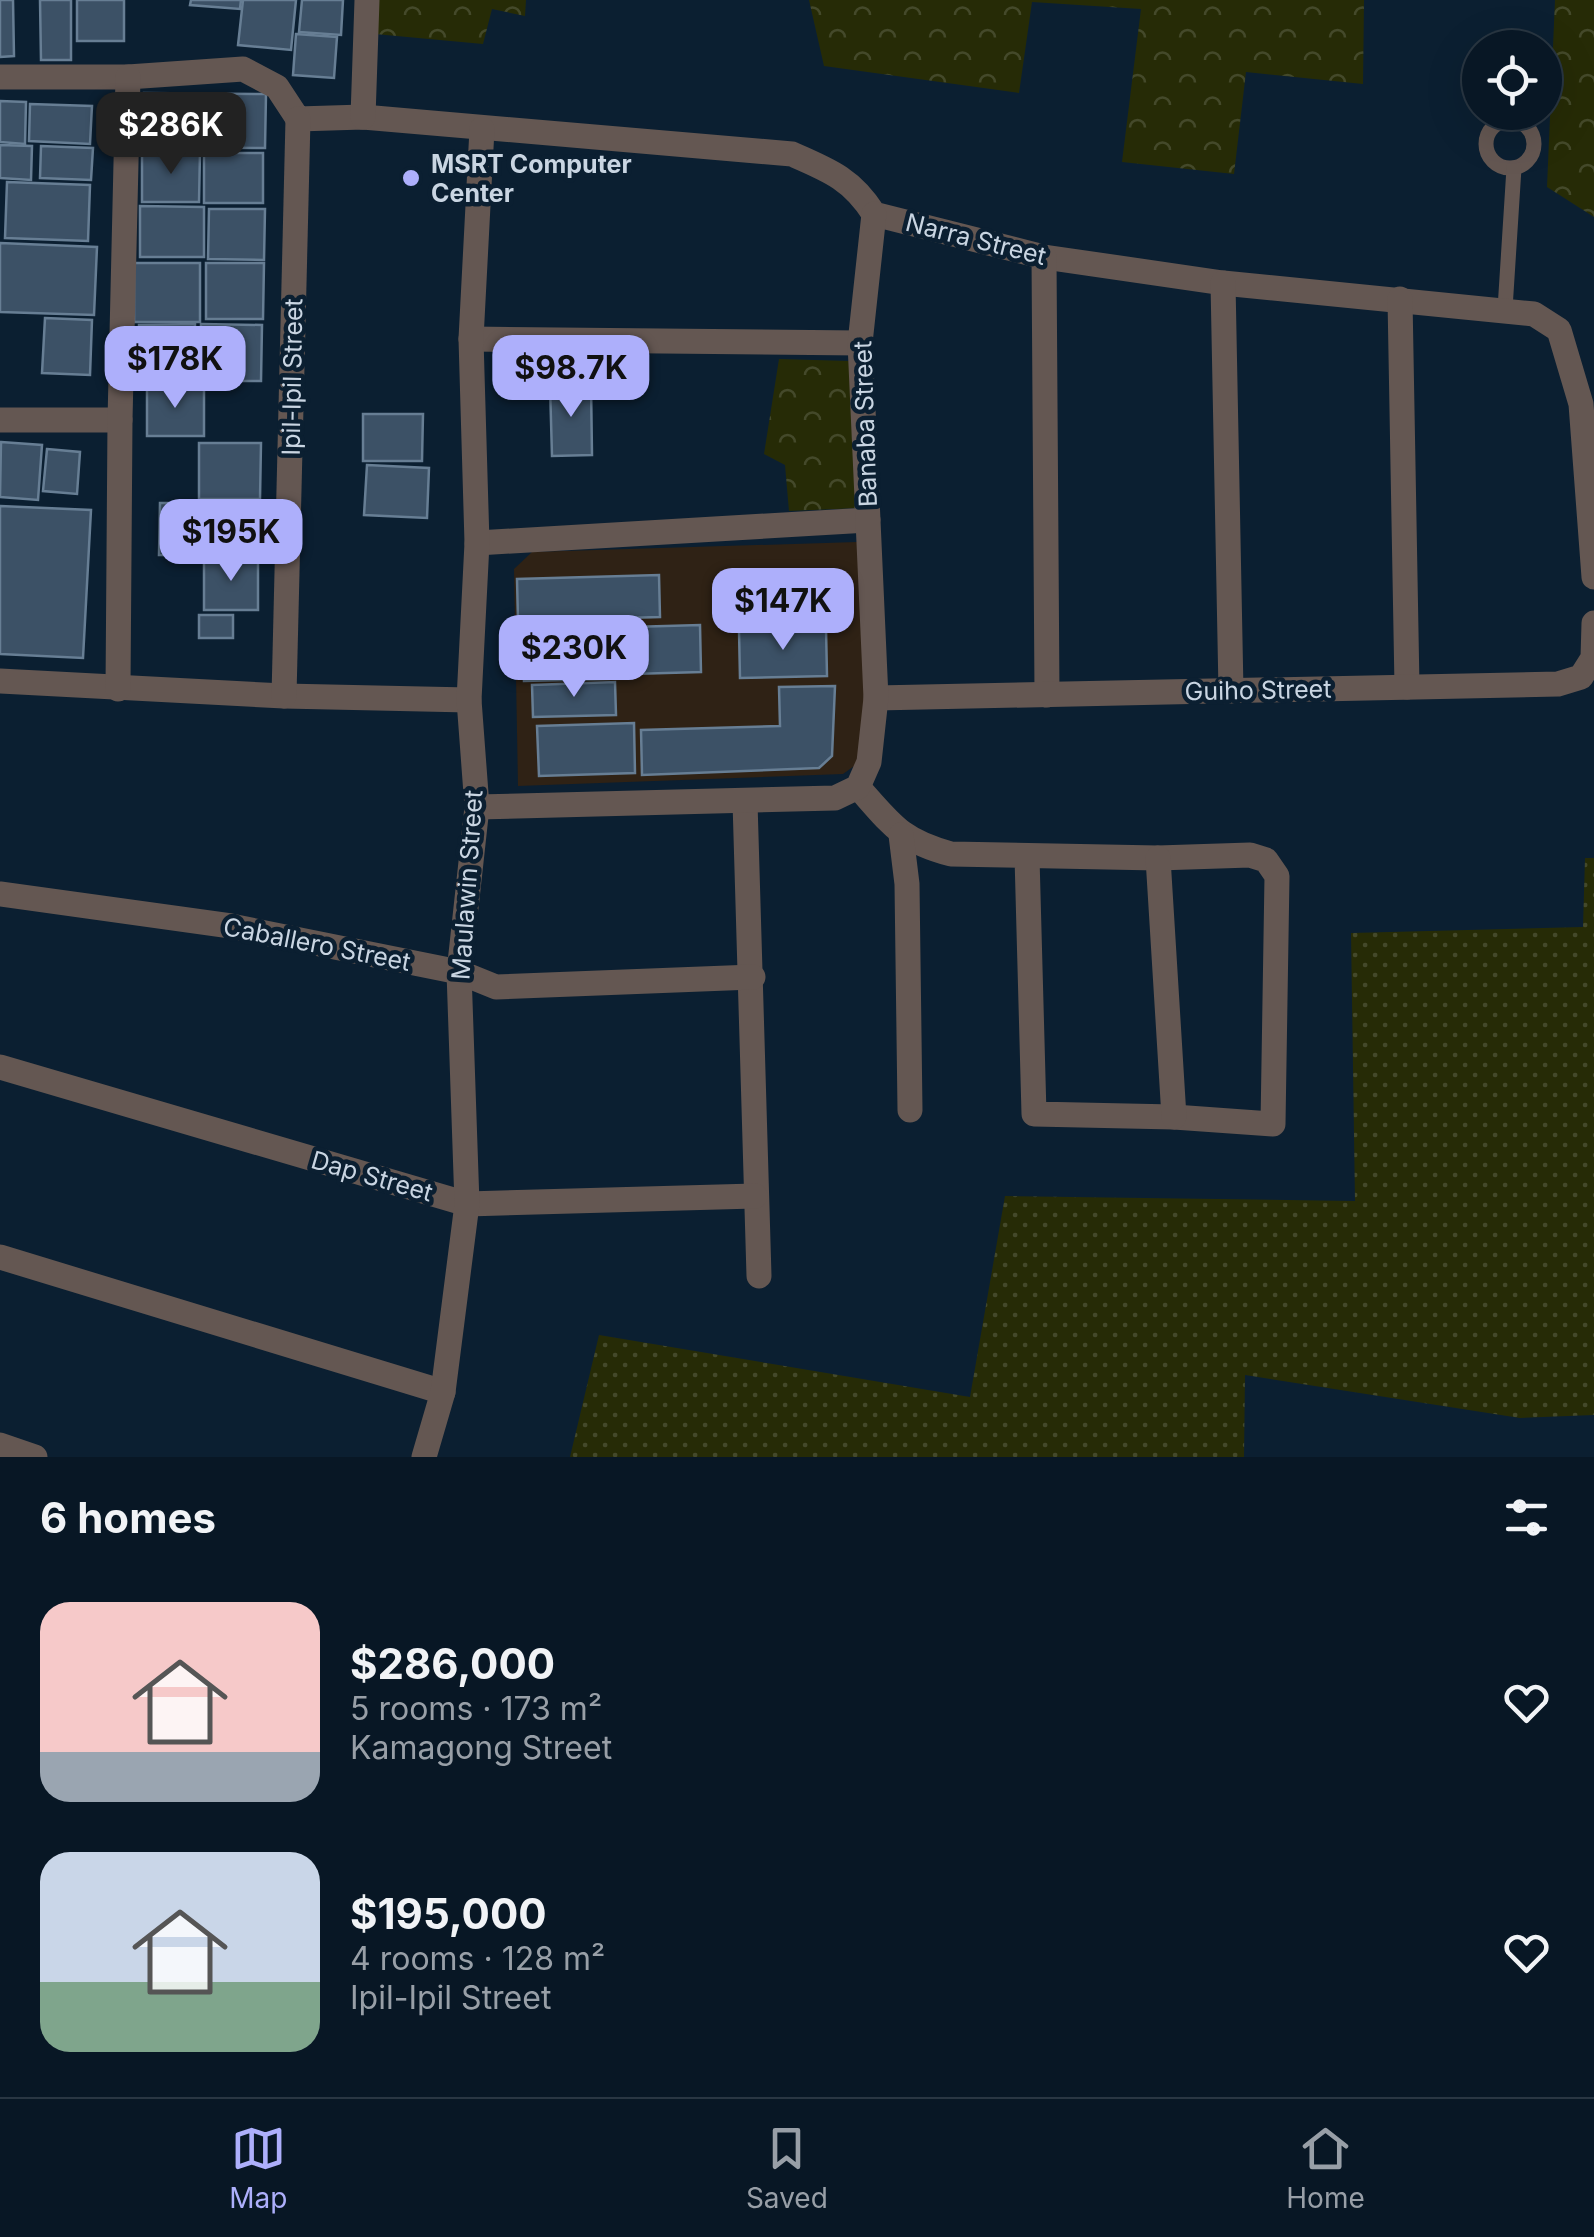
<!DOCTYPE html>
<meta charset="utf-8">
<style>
body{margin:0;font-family:Inter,sans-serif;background:#162432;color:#f1f3f6;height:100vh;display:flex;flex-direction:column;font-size:38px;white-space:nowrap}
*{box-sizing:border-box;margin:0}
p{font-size:32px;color:#989fa7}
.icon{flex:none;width:55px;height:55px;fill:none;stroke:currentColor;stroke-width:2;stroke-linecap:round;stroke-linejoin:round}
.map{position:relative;height:1457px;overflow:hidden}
.details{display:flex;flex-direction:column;background:#081725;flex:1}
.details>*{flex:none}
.tools{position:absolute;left:1462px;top:30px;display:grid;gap:20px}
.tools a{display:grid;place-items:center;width:100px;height:100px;border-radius:50%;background:#081725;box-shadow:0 10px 40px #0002,0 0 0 2px #293642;font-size:50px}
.price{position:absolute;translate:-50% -85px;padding:0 22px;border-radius:20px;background:#adaffb;color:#111;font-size:32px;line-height:65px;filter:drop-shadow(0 2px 5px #0008)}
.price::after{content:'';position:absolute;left:50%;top:60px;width:30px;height:22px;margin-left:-15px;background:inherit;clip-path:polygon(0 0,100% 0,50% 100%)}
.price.active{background:#222;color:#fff}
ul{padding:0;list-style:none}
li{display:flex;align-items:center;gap:30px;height:250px;padding:0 40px}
li span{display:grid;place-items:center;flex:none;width:280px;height:200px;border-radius:30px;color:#555}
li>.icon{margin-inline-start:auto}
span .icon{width:120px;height:120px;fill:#fffc;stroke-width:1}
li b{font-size:42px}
h2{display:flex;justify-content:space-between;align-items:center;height:120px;padding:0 40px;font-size:42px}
.tabs{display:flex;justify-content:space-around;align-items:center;height:140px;border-top:2px solid #293642;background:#081725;font-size:28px;color:#989fa7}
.tabs a{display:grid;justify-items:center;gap:5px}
.tabs .active{color:#adaffb}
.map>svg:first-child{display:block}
.education{fill:#2f2215}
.grass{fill:url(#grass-dots)}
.forest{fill:url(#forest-crowns)}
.building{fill:#3c5166;stroke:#677e94;stroke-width:2.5}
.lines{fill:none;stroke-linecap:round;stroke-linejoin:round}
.service{stroke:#645752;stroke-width:15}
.minor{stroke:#645752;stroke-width:25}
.poi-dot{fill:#adaffb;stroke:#0b1f31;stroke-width:4}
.labels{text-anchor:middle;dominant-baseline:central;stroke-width:9;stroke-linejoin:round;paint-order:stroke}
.poi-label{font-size:25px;font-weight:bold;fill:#c9d5e2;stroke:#0b1f31;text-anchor:start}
.street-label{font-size:25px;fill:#c9d5e2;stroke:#0b1f31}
</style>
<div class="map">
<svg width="1594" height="1457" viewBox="0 0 1594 1457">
<defs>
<pattern id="grass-dots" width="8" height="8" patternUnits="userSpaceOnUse" patternTransform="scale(2.5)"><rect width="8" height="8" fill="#262b06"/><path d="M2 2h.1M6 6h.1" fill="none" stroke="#44492a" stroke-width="1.8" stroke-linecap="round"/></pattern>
<pattern id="forest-crowns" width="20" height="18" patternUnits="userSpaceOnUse" patternTransform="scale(2.5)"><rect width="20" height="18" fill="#262b06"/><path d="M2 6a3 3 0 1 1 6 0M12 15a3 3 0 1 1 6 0" fill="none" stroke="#44492a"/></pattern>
</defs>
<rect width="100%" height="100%" fill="#0b1f31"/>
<polygon class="education" points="857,542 868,572 864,759 843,774 518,786 514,569 532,552"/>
<polygon class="grass" points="1585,858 1594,858 1594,1415 1520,1418 1245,1375 1244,1457 570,1457 599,1335 970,1397 1005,1196 1355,1201 1351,933 1583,927"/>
<g class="forest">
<polygon points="376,0 526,0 525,16 492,9 483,44 375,34"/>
<polygon points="809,0 1364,0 1363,84 1246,72 1234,174 1122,162 1141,9 1032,2 1019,93 824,66"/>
<polygon points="1555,0 1594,0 1594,217 1547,187"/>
<polygon points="779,359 850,361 859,508 789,511 785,465 764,454"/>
</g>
<g class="building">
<polygon points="0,0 13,0 14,56 0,57"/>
<polygon points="40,0 71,0 71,60 41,60"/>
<rect x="77" y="0" width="47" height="41"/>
<polygon points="191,0 241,0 240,9 190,5"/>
<polygon points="243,0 296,0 291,50 238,45"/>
<polygon points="302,0 343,0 341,35 299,32"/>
<polygon points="296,34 337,37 334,78 293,75"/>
<polygon points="144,93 266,94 265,148 143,147"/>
<polygon points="0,101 26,102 25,144 0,142"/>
<polygon points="30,104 92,106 90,144 29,141"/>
<polygon points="0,145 32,146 31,180 0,178"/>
<polygon points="41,146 93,148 91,180 40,178"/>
<polygon points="142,152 200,152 199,202 142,202"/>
<rect x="204" y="153" width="59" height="50"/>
<polygon points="7,182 90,185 88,241 5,238"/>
<polygon points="140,206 204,207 204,257 140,257"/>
<polygon points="209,209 265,209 264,260 208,259"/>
<polygon points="0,243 97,247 94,315 0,312"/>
<rect x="134" y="263" width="66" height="59"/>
<polygon points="206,263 264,263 263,319 206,319"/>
<polygon points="45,318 92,320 90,375 42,373"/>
<polygon points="195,324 194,381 139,381 139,325"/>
<polygon points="201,324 262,325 261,381 200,381"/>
<polygon points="591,384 592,455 552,456 550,385"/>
<rect x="147" y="385" width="57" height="51"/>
<polygon points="363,414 423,414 422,461 363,461"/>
<polygon points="1,442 42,445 38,500 0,497"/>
<polygon points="199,443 261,443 260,499 199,499"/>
<polygon points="47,449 80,452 77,494 43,491"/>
<polygon points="367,465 429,468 427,518 364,515"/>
<polygon points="160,503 226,503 226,556 159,555"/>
<polygon points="0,506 91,510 83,658 0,654"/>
<rect x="204" y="559" width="54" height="51"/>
<polygon points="830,571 831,621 752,623 751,573"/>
<polygon points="659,575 660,617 518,621 517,579"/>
<rect x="199" y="615" width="34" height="23"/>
<polygon points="608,625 609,679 524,681 522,627"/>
<polygon points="700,625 701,672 632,674 631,627"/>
<polygon points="826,628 827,676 740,678 739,630"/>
<polygon points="615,682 616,715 533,717 532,685"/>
<polygon points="835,686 832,756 819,768 642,775 641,730 780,726 779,687"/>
<polygon points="634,723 635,773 539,776 537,726"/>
</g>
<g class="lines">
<g class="service">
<circle cx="1510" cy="144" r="24"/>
<polyline points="1505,309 1514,168"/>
</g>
<g class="minor">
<path d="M0 77H128L243 69 277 87 298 119 363 117 792 154C829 170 852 179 874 214L1044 257 1223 283 1534 314 1559 330 1581 404 1594 577"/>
<polyline points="363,117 367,0"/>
<polyline points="1044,257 1047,695"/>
<polyline points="1223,283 1231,691"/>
<polyline points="1400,299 1407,687"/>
<polyline points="471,339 860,343"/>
<polyline points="0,420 120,420"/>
<polyline points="477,543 868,520"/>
<polyline points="0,681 284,696 469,700"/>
<polyline points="118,689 120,420 128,77"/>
<polyline points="284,696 298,119"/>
<polyline points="876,698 1558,684 1581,677 1593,658 1594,623"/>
<path d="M858 787C891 824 901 841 951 854L1158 858 1250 855 1266 860 1277 876 1273 1124 1174 1117 1034 1114 1027 857"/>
<polyline points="745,802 759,1276"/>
<polyline points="477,807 835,798 858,787 869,762 876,698 860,343 874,214"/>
<polyline points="901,835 907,884 910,1110"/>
<polyline points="1158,858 1174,1117"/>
<polyline points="0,894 231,926 459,972 496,987 753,977"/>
<polyline points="0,1067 467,1204 755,1196"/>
<polyline points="0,1257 443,1392"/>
<polyline points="0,1445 35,1457"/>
<polyline points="424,1457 443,1392 467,1204 459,972 477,807 469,700 477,543 471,339 482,129"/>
</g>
</g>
<circle class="poi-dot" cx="411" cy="178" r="10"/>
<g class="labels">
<g class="poi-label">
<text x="431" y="164">MSRT Computer<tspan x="431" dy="29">Center</tspan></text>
</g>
<g class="street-label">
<text transform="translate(976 239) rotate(14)">Narra Street</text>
<text transform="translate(292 377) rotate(-89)">Ipil-Ipil Street</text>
<text transform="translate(865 424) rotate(-92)">Banaba Street</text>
<text transform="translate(1258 690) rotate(-1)">Guiho Street</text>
<text transform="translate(467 885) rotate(-86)">Maulawin Street</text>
<text transform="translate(317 944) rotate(11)">Caballero Street</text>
<text transform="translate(372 1176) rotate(16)">Dap Street</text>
</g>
</g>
</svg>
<div class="tools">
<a><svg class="icon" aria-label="locate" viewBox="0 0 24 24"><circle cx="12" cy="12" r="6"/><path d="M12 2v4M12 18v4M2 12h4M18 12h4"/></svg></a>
</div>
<b class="price active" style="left:171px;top:177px">$286K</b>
<b class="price" style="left:175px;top:411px">$178K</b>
<b class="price" style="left:571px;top:420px">$98.7K</b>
<b class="price" style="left:231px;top:584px">$195K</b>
<b class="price" style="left:783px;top:653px">$147K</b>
<b class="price" style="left:574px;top:700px">$230K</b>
</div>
<section class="details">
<h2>6 homes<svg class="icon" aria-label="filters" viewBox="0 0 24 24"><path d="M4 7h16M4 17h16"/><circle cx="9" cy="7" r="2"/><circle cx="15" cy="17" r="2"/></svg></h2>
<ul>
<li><span style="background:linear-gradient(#f6c9c9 75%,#9aa5b1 0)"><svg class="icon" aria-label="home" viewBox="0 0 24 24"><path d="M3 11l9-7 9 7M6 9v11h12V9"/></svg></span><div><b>$286,000</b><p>5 rooms · 173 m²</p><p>Kamagong Street</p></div><svg class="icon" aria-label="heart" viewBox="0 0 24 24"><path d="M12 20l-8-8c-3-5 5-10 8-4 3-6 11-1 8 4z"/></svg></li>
<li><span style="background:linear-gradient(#c9d6e8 65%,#7fa58c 0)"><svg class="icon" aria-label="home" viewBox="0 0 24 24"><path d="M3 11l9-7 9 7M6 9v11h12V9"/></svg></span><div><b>$195,000</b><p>4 rooms · 128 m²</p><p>Ipil-Ipil Street</p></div><svg class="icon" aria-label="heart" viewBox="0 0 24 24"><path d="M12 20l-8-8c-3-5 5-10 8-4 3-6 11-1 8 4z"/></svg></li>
</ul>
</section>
<nav class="tabs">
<a class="active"><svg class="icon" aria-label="map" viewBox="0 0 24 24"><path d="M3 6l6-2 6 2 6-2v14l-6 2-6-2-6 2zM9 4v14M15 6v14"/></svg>Map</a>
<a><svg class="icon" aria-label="saved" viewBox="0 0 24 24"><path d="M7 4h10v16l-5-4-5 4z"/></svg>Saved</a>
<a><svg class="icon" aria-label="home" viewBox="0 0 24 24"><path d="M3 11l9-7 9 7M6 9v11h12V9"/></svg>Home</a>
</nav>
